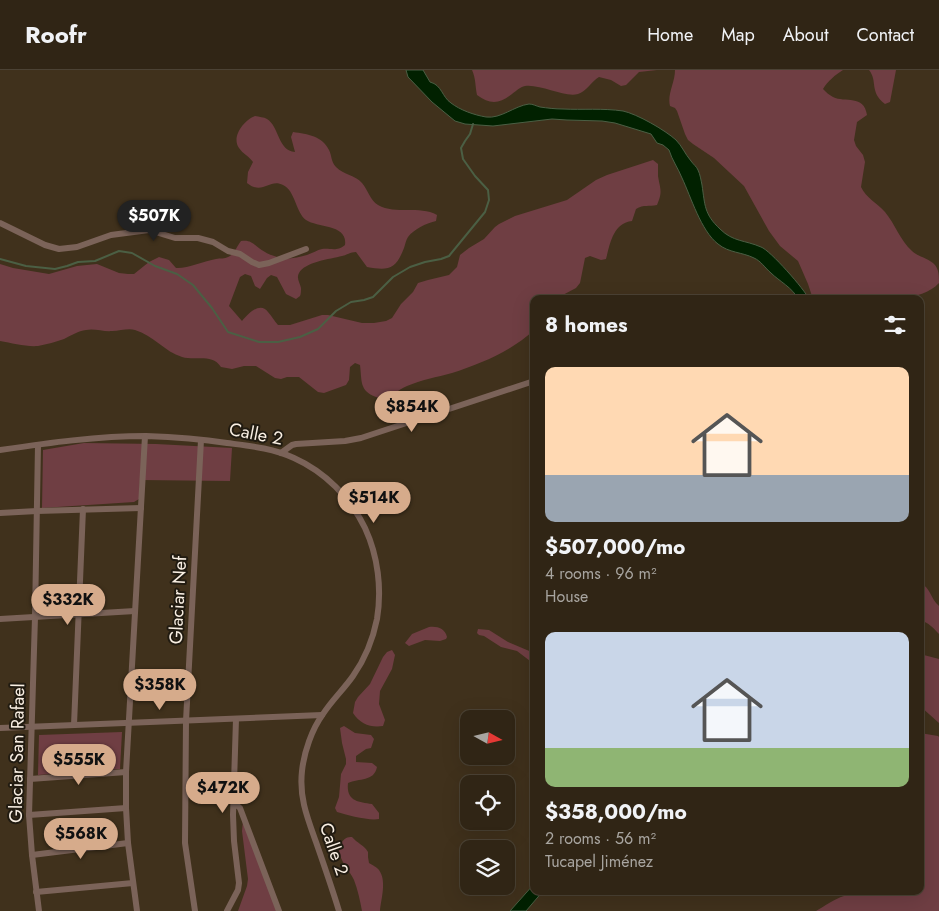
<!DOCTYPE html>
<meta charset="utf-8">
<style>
body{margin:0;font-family:Jost,sans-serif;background:#3c3122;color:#f1f3f6;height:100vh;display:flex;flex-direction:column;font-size:19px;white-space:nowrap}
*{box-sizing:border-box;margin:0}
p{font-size:16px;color:#a8a5a0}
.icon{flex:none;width:28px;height:28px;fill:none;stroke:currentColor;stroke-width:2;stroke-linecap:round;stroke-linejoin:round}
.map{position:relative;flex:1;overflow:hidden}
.panel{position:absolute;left:530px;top:225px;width:394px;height:600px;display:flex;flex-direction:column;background:#302515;border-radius:10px;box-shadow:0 5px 20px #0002,0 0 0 1px #4b4234}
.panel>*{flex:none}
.needle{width:32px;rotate:98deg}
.controls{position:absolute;left:460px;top:640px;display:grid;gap:10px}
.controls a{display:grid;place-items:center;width:55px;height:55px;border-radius:10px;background:#302515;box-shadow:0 5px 20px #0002,0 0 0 1px #4b4234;font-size:25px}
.price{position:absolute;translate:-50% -42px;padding:0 11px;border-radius:18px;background:#d6ab8b;color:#111;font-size:16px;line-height:32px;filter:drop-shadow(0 1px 2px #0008)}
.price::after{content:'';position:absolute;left:50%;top:30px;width:15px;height:11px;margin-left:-8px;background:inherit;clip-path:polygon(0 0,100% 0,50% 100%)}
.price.selected{background:#222;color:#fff}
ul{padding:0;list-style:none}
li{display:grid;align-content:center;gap:10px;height:265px;padding:0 15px}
li span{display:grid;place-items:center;height:155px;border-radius:10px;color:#555}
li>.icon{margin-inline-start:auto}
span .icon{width:90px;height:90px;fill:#fffc;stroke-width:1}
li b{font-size:21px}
h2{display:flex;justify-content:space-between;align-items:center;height:60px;padding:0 15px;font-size:21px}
header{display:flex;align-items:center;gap:30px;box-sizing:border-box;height:70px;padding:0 25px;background:#302515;border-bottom:1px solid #4b4234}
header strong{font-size:24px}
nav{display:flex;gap:28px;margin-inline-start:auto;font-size:18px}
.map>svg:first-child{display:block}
.green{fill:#6f3e43}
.water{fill:#012100;stroke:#4b5f44}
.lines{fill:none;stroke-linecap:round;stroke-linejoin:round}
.stream{stroke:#4b5f44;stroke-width:2}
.street{stroke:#7b6359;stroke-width:6}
.labels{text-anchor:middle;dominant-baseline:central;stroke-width:4;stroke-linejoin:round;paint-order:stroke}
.street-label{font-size:18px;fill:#f9efe3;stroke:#211b11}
</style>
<header>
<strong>Roofr</strong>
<nav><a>Home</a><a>Map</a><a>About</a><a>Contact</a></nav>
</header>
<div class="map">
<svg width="939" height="841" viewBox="0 0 939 841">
<rect width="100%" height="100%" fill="#40311c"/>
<g class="green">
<path d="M472 0H657L639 2 626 15 621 16 611 10 599 7C592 11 586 22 578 24 565 28 541 14 525 16 520 17 516 21 512 24 500 34 490 35 477 25 475 16 476 9 472 0Z"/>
<path d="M675 0H843C835 5 828 11 823 19 826 22 829 25 833 27 845 33 864 24 867 45L857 52 854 70 856 76 863 85 865 92 861 117C866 128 877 133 885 142 895 154 900 170 912 181 918 187 929 188 935 195 939 200 939 206 939 213 930 223 915 226 902 229H813L808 214 798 191 780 176 769 161 744 116 714 88 693 74 688 70 685 64 677 41 675 38 670 36C667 24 675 13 675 0Z"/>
<path d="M869 0H896L890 32 885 34C869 22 878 11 869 0Z"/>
<path d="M255 46C259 47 264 47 267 49 279 56 278 81 295 82L291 67 293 62C308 64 322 66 329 80 332 86 331 92 336 97 344 105 355 105 362 113 368 120 370 130 378 135 396 145 419 135 437 145L436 151C427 153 414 159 408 167 406 170 405 175 404 178 396 199 389 201 367 197L356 182C350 182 347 185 342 186 330 189 305 192 299 203 296 208 300 213 301 218 301 220 301 224 300 226L296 229 286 224 277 207 271 205 267 208 260 219 255 216 251 206 245 204 240 207 229 236 242 251C248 244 260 231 268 242 272 246 274 251 278 255H290L322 245H328L362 253H374L386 251 392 248 401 234 413 222 418 213 428 210 449 205 457 197 460 185 469 178 484 169 495 157 499 154 515 146 567 130 596 110 607 105 653 90 658 94C658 98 658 102 658 106 660 119 663 121 657 135 649 137 644 134 636 139L632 151C613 153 610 174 606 189L601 190 590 186 585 188 580 213 576 218 559 227 556 229H534V260C512 281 480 294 452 303 437 307 421 310 407 316 397 320 388 331 376 327 359 321 362 310 360 295L355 293 350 297 349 310 346 315 324 323 318 322 299 307H287L281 309 275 308 256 296H244L232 299 221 297C212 283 196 291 182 287 165 282 153 265 135 260 128 258 120 261 112 261 104 262 94 258 86 260 78 261 72 265 64 269 56 272 47 274 38 276 26 277 12 273 0 271V194L13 198 49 204 77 196 97 194 119 203 128 204H134L149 192 159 187 169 190 176 198C186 199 204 191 216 189 220 188 225 189 228 187 234 185 237 176 241 171 253 169 255 177 265 182 269 185 275 186 280 188 288 190 299 187 307 185 313 183 317 180 322 179 332 178 336 182 345 175 348 154 318 158 306 150 296 143 295 120 283 115 269 108 263 126 247 113L248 102 253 92C249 86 243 84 239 78 231 67 244 50 255 46Z"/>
<polygon points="84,373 156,374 232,378 230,411 140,410 139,429 134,432 42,438 43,380"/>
<path d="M920 512C932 520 930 528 939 536V564C933 558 929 552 920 551Z"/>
<path d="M429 557C437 556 445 558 447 567L446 569 440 571 425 570 409 576 405 573 412 564Z"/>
<polygon points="478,559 489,560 508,572 534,583 534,594 517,581 501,577 484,566 479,565 477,563"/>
<path d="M392 580 395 585 392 599 380 621 379 634 385 650 383 656C371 658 360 654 353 643L355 632 358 627 370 614 383 587 387 582Z"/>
<polygon points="920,584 939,589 939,653 920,636"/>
<path d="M344 656 355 663 371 665 374 669 371 678 366 679 356 686V692L372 693 377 697C374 712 359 708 348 713 346 731 358 732 372 734L379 743V749C369 751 347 745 337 742L335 738 339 727 341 704 346 694V689L342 673 340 658Z"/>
<polygon points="122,662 120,699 38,705 39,665"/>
<path d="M920 663 938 666 939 667V841H816C825 836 834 829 844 826 868 818 895 821 920 821Z"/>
<polygon points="243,751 278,841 238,841 247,816 248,809 242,761"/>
<path d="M352 767C357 773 364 775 368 782V787L369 793C372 795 377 797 379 800 387 811 381 829 380 841H362C360 831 358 820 354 810 350 800 332 783 342 772 345 768 347 767 352 767Z"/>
</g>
<g class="water">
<path d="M406 0H423L430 12C442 15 442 27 451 33 460 40 474 45 486 47 501 49 514 36 529 34 533 34 536 36 540 37 547 38 555 39 563 39 582 40 603 38 623 41 637 44 665 60 676 70 682 76 685 84 691 91 693 94 697 97 698 100 700 104 701 110 702 115 705 135 704 144 720 159 733 172 745 170 761 177 770 180 805 220 809 229H798C793 218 779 211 771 203 765 198 761 191 754 188 742 182 729 183 718 174 701 161 691 127 682 108 678 98 672 90 669 80L663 75 657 73 651 64 615 53 602 51 567 50 552 49 493 56 465 54 455 51 432 32 408 7Z"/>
<polygon points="534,814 534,821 543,821 526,841 510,841"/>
</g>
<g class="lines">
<polyline class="stream" points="0,189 26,196 55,199 67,196 78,192 95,191 119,181 132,183 155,196 177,204 193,215 212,238 228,262 259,272 278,272 300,267 318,259 336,241 351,232 364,230 373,227 393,207 410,197 425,192 441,189 449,186 485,142 489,130 488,120 475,106 463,89 461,78 465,71 470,64 473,54"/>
<g class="street">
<polyline points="0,153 45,175 59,179 77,177 111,165 149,160 175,168 198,168 213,172 228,181 240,184 252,192 259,195 269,193 306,179"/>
<polyline points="38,375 35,547 29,745 32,785 39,841"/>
<path d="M0 380C48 373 97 366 146 366 173 367 200 369 227 373 250 376 272 378 294 388 325 402 350 427 365 458 378 486 382 519 377 549 373 569 365 589 353 606 344 619 332 630 323 644 312 659 304 682 302 701 299 727 307 747 316 772 324 795 332 818 339 841"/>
<polyline points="281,383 292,375 296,374 345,371 361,368 534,311"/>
<polyline points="0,443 37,441 141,438"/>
<polyline points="0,549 135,541"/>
<polyline points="74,655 83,439"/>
<polyline points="0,658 322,645"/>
<polyline points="30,709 126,702"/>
<polyline points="234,733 240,738 279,841"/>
<polyline points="29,745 126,738"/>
<polyline points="32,785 128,773"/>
<polyline points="36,822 133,813"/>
<polyline points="137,841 128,773 126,738 126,702 145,366"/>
<polyline points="195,841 185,773 186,651 201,370"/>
<polyline points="227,841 238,820 239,813 234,771 233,745 236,649"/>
</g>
</g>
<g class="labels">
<g class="street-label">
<text transform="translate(256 364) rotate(11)">Calle 2</text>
<text transform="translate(178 530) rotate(-87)">Glaciar Nef</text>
<text transform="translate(17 683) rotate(-89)">Glaciar San Rafael</text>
<text transform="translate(334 779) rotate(71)">Calle 2</text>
</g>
</g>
</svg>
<div class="controls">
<a><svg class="needle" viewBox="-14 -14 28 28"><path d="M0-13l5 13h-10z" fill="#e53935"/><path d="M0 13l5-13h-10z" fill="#a8a5a0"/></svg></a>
<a><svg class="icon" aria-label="locate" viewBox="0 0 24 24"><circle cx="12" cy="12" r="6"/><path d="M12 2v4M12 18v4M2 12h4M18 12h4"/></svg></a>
<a><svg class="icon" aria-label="layers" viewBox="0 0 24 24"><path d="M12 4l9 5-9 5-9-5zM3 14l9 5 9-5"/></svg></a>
</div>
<b class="price selected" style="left:154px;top:172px">$507K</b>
<b class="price" style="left:412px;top:363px">$854K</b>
<b class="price" style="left:374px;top:454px">$514K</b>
<b class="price" style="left:68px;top:556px">$332K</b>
<b class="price" style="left:160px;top:641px">$358K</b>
<b class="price" style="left:79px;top:716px">$555K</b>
<b class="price" style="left:223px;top:744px">$472K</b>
<b class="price" style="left:81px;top:790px">$568K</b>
<section class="panel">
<h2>8 homes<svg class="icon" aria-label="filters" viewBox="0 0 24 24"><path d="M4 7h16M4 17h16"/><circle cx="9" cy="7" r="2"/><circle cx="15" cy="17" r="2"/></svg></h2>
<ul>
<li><span style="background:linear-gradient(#ffd9b3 70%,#9aa5b1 0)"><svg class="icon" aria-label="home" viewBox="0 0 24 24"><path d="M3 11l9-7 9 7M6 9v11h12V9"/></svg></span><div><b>$507,000/mo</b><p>4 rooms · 96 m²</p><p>House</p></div></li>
<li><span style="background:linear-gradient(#c9d6e8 75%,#8fb573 0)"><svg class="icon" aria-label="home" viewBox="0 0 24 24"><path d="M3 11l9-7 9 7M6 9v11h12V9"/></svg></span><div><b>$358,000/mo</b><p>2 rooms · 56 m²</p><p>Tucapel Jiménez</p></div></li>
</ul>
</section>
</div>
